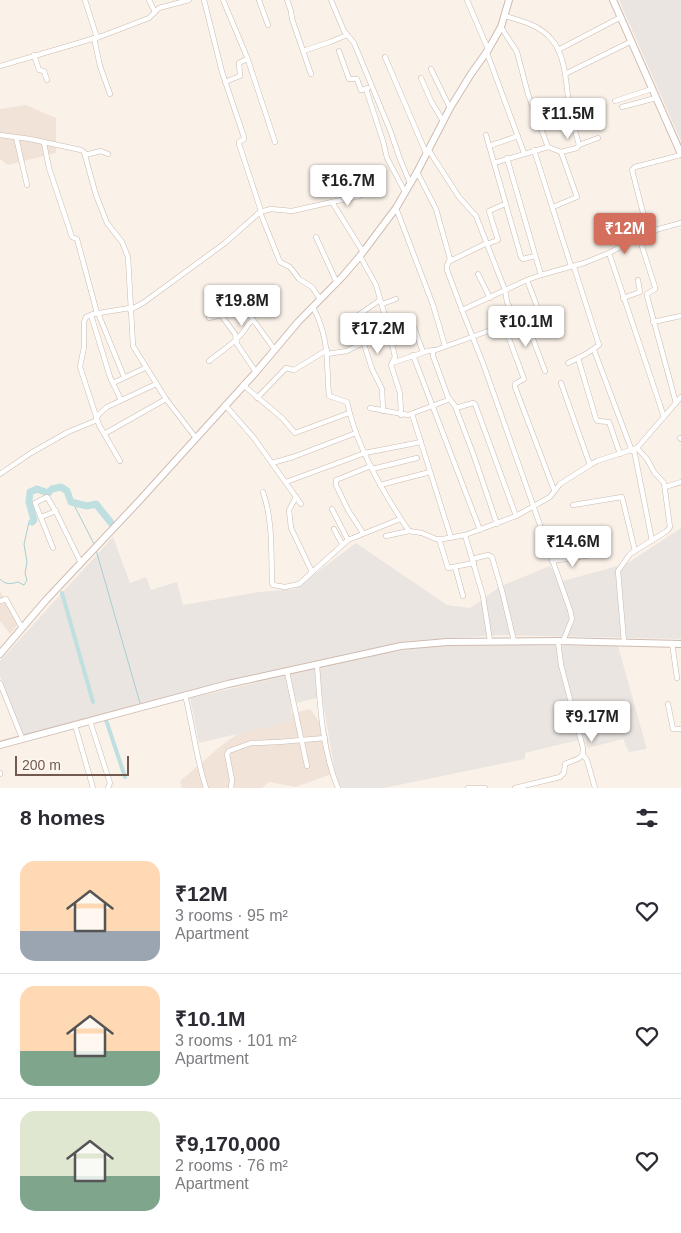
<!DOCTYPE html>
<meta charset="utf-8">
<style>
body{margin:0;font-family:Arial,sans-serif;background:#f7f7f7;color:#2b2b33;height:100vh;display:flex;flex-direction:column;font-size:19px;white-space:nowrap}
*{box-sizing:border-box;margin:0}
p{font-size:16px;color:#7c7c81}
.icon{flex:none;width:28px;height:28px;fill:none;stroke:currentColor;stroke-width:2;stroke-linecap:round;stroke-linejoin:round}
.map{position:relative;height:788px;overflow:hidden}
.sheet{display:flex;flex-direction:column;background:#fff;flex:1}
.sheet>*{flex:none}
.scale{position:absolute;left:15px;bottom:12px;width:114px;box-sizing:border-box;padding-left:5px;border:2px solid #715950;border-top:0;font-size:14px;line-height:18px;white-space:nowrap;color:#715950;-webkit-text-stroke:4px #fdf6ef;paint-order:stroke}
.price{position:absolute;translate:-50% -42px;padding:0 11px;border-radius:5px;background:#fff;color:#222;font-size:16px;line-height:32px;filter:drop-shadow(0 1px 2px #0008)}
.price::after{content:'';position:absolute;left:50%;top:30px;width:15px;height:11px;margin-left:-8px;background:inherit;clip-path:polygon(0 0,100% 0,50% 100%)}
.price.active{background:#d46e5d;color:#fff}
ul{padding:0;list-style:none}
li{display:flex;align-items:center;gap:15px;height:125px;padding:0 20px}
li+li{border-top:1px solid #e1e1e2}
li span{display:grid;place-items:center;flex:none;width:140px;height:100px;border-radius:15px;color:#555}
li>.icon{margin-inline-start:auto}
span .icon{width:60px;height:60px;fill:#fffc;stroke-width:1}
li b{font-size:21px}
h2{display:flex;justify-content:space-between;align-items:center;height:60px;padding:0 20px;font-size:21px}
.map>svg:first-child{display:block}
.residential{fill:#f1e3d8}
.industrial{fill:#ebe5e1}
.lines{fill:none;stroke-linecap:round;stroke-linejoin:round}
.stream{stroke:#a7ced2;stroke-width:1}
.canal{stroke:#bfdfe1;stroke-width:4}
.river{stroke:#bfdfe1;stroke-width:7}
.street-casing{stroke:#cbbab0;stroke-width:5.5}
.secondary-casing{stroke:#cfbbb1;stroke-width:8}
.street{stroke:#fff;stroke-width:4.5}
.secondary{stroke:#fff;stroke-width:6}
</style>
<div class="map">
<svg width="681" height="788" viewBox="0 0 681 788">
<rect width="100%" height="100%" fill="#faf2e9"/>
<g class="residential">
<polygon points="26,105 56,118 56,153 8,165 0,159 0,109"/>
<polygon points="0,592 4,597 18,624 10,634 0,621"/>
<polygon points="310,709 327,733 334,773 296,787 269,782 262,788 182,788 180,781 222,745 253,723"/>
</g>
<g class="industrial">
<polygon points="619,0 681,0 681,141"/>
<polygon points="681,528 681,639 500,635 409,641 239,678 23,735 0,676 0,661 113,537 130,583 146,577 151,590 177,582 183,605 259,592 295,589 356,543 447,605 470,608 501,586 550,566 559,582 628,563"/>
<polygon points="515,645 618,646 647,749 629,752 623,739 588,748 583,739 525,753 525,759 384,788 339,788 335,772 322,697 291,704 292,721 199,743 190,698 386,653 431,646"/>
</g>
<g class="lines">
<g class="stream">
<polyline points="73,503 94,544"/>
<polyline points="96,550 140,703"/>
<path d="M0 579C5 585 11 584 18 582L24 585 27 580 25 573 27 562 24 544 29 522H32"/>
</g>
<g class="canal">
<polyline points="62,593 93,702"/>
<polyline points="106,720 125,777"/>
</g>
<polyline class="river" points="32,522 34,520 29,502 30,492 37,489 48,493 52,489 61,487 67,491 71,502 87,506 96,504 112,524"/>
<defs>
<g id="street">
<polyline points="85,0 97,38"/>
<polyline points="149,0 155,12"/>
<polyline points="204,0 222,72 244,137 244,139 239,142 239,144 261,211"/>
<polyline points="223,0 247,57 275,142"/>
<polyline points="259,0 268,25"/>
<polyline points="287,0 291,11 292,19 311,74"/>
<polyline points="331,0 344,31 354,43 390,130 400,159 410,183"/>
<polyline points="467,0 488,49"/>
<path d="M501 27 517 52 528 94 548 147 561 152 577 148 579 145C576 133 572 122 570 111 566 90 567 57 552 40 540 25 522 21 505 16"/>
<polyline points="94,38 100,66 110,94"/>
<polyline points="558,50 621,17"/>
<polyline points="303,51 330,42 347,35"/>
<polyline points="339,51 349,79 357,79 361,90 368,88"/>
<polyline points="487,53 524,153"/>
<polyline points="34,55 39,70 44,71 47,80"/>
<polyline points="385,57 426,153"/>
<polyline points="0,66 102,36 149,18 159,8 189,0"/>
<polyline points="431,69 450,108"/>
<polyline points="565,74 632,41"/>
<polyline points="421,78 431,101 443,121"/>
<polyline points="225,82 240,76 239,63 247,59"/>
<polyline points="366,89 383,141 387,158 405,192"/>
<polyline points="615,101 652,89"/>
<polyline points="622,107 656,98"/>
<polyline points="0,135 30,139 81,150 84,152 96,195 107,223 122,242 128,257 133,346 166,399 196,438"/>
<polyline points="486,135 521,257 523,259 535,256"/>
<polyline points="16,137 27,185"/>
<polyline points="44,143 49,168 72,237 77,239 97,313"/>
<polyline points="579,145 598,138"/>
<polyline points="489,146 518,136"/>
<polyline points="428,149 459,197 476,216 505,290 507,302 516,321"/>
<polyline points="534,150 571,266"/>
<polyline points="85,155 101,151 108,154"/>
<polyline points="507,158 541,275"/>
<polyline points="494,163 548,147"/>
<polyline points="417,172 436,209 450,259 447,266 447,270 462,310"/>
<polyline points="332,202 359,196"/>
<polyline points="553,207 577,197 561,152"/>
<polyline points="396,208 433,305 445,346"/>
<polyline points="260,212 280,262 290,267 299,279 312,287 320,299"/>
<polyline points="648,232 632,170 635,167 681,155"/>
<polyline points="316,237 337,283"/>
<polyline points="639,237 655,287 655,289 647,294 647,296 676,403"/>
<polyline points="487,244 498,240 489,211 505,204"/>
<polyline points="609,253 664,417"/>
<polyline points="360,256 376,285 387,323 395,357 391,365 400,393 401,415"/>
<polyline points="450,261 487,243"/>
<polyline points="478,274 490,298"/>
<polyline points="623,298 640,292 638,280"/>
<polyline points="380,300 357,316 356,319 372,369 382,389 383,411"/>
<polyline points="382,304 396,299"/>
<path d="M313 307C330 340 326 361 329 396L347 402C357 448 383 493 409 531"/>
<polyline points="130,310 143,303 225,243 260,212 271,209 292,211 332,202 363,252"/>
<polyline points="246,310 275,350"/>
<polyline points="98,313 124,377"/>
<polyline points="91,315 110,377 121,400"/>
<polyline points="209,318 221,315 235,334 237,344 256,372"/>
<polyline points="525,318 545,371"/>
<polyline points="653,322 681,316"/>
<polyline points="504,325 524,379 515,384 515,387 554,490"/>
<polyline points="594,350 632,451"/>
<polyline points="327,354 347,351 389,329 410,324 413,325 423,352"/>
<polyline points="413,355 480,530"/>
<polyline points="578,358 596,419 598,421 609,422 620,454"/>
<path d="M209 361C220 352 235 343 243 332 247 327 247 324 253 320"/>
<polyline points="392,363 428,351 434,350"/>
<polyline points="568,363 586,354 599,345 574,267"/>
<polyline points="113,383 145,368"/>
<polyline points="561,383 590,465"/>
<polyline points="243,385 282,418 295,433 349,413"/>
<polyline points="448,397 455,406 474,456 497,524"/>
<polyline points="257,398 286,368 294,370 327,350"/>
<polyline points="225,405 254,438 301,504"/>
<polyline points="370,408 408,415 448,400 448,397 433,356 433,351 538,313 538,309 527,280"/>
<polyline points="456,408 473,403 475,404 516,516"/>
<polyline points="412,414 451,538"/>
<polyline points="104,434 166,399"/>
<polyline points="680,438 681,439"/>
<polyline points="634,450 652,541"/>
<polyline points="120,461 99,425 80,367 84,347 84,322 86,317 93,314 130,308"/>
<polyline points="272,463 293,457 356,433"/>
<polyline points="372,469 417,458"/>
<polyline points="0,474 31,453 68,432 95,421 99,414 107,407 156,384"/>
<polyline points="286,482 365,453 421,442"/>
<polyline points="380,485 430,472"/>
<polyline points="665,487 681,482"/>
<path d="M263 492C273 521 271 552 272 582L273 585 285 587 299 584 348 540 400 519"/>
<polyline points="296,497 289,510 291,528 312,572"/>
<polyline points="573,505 622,497 635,551"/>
<polyline points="332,509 348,540"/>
<polyline points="41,517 56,511"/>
<polyline points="334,529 342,544"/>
<polyline points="363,533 348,510 336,485 336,480 371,466"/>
<polyline points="465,535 483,596 490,641"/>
<polyline points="386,536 409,531 422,533 436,539 443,539 465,535 516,516 550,497 560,484 590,465 597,461 637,448 681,397"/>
<polyline points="439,539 448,568 474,563"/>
<polyline points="53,548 35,503 47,497 56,512 81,563"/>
<polyline points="472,559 488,555 492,557 502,591 514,641"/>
<polyline points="552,561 590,555"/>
<polyline points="455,567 463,596"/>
<polyline points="0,601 6,599 22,628"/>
<polyline points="563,641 572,619 570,610 484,366 462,310 527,280 541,275 584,263 609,253 648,232 681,223"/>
<polyline points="624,642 618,571 630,554 667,531 670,527 664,483 654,472 647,459 637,448"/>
<polyline points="672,643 677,678"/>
<path d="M317 665C320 705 322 750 338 788"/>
<polyline points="287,672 307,766"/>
<polyline points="0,683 22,738"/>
<path d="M185 695C193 726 196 758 206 788"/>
<polyline points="668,704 673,729 681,729"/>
<polyline points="90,721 110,783 108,788"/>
<polyline points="75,725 93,788"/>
<polyline points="583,755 587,760 595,788"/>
<polyline points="0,773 0,774"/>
<polyline points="231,788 232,780 227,754 229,751 251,743 279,742 325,738"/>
<polyline points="468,788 485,788"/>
<path d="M515 788 560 777 564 773 565 764C573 759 584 761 583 748L561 665 558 641"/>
</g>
<g id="secondary">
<polyline points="613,0 681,154"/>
<polyline points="0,654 46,600 140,500 256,372 298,322 343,276 360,256 396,208 417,172 450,108 471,74 488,50 501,27 509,0"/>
<polyline points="0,745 228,684 401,646 447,642 558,641 681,644"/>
</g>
</defs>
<use href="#street" class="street-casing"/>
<use href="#secondary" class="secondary-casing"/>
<use href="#street" class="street"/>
<use href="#secondary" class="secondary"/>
</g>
</svg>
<div class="scale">200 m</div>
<b class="price" style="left:568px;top:140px">₹11.5M</b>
<b class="price" style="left:348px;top:207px">₹16.7M</b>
<b class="price active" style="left:625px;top:255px">₹12M</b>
<b class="price" style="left:242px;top:327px">₹19.8M</b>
<b class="price" style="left:526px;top:348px">₹10.1M</b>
<b class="price" style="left:378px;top:355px">₹17.2M</b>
<b class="price" style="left:573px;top:568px">₹14.6M</b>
<b class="price" style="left:592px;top:743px">₹9.17M</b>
</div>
<section class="sheet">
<h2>8 homes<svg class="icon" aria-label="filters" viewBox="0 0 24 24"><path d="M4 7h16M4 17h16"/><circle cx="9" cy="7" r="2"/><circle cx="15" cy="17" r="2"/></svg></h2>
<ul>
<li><span style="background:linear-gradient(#ffd9b3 70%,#9aa5b1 0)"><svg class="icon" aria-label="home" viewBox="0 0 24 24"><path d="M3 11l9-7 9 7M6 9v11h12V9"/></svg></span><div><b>₹12M</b><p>3 rooms · 95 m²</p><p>Apartment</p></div><svg class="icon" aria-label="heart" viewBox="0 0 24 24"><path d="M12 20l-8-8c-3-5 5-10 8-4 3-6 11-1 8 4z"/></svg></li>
<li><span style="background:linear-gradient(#ffd9b3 65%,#7fa58c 0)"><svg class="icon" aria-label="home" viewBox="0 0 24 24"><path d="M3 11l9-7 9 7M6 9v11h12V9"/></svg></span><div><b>₹10.1M</b><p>3 rooms · 101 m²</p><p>Apartment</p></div><svg class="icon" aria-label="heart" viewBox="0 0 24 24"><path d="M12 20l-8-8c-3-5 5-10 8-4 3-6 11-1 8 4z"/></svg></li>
<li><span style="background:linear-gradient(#dfe7d0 65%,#7fa58c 0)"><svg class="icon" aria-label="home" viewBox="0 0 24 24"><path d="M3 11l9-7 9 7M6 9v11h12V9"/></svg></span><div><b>₹9,170,000</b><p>2 rooms · 76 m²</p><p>Apartment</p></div><svg class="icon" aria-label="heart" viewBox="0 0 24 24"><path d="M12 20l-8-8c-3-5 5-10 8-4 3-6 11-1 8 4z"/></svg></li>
</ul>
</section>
